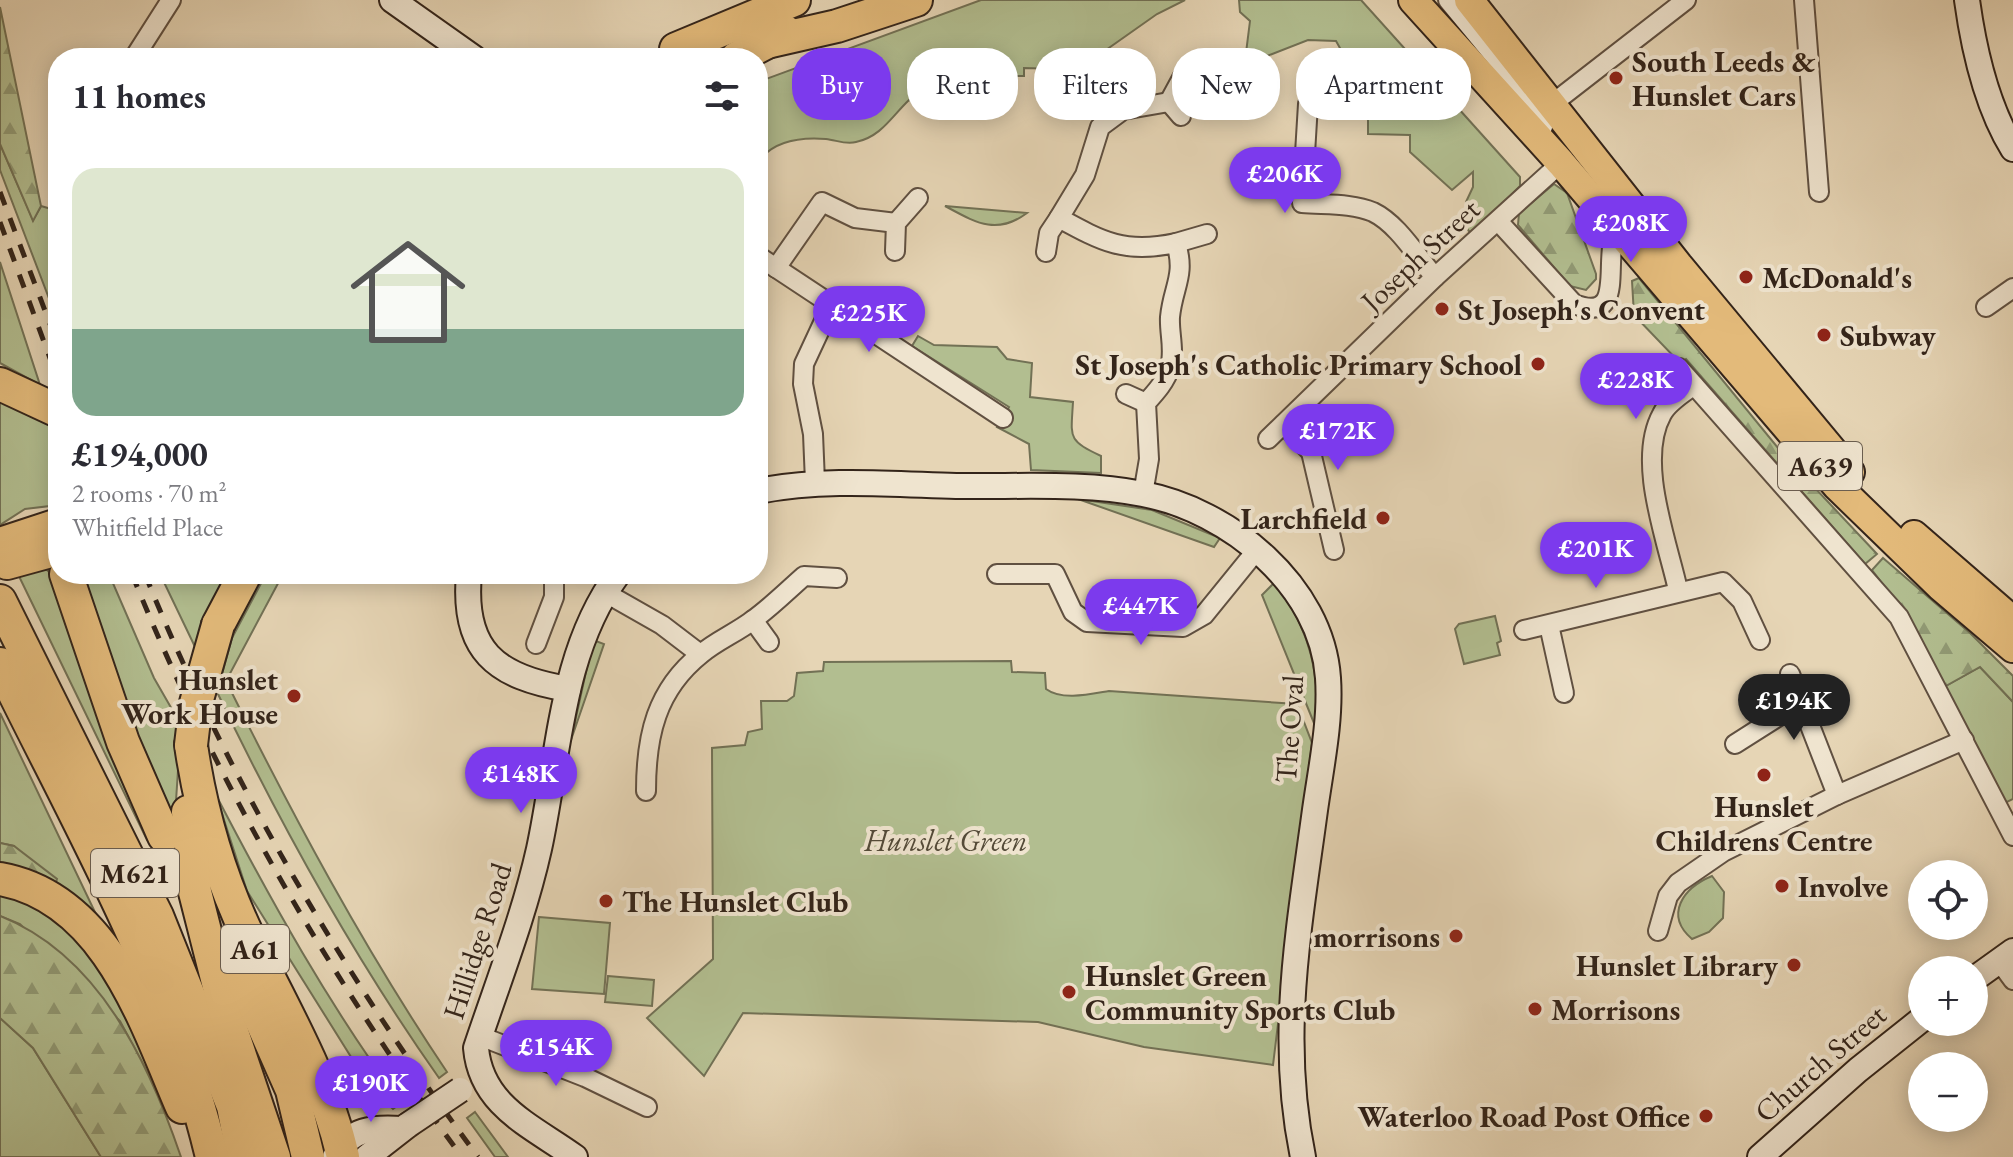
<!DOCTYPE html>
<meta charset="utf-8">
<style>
body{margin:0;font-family:"EB Garamond",serif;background:#f7f7f7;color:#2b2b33;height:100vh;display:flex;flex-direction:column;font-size:30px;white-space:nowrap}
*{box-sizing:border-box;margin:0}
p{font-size:26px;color:#7c7c81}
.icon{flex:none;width:44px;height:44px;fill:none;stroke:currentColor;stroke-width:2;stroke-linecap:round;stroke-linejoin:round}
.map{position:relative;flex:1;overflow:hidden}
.sheet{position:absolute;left:48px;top:48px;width:720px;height:536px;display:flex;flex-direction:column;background:#fff;border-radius:32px;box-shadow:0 4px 20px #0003}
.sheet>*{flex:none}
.hud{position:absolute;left:792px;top:48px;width:760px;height:72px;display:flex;gap:16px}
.controls{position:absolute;left:1908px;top:860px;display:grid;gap:16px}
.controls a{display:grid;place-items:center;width:80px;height:80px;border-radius:50%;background:#fff;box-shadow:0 4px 20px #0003;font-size:40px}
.price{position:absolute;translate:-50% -68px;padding:0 18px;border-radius:28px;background:#7c3aed;color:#fff;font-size:26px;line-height:52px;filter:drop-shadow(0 2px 4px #0008)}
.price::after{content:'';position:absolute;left:50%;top:48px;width:24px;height:18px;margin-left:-12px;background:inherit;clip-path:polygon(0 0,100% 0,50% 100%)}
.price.on{background:#222;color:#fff}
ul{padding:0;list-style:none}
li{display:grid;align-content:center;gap:16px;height:424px;padding:0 24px}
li+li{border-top:2px solid #e1e1e2}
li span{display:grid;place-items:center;height:248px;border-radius:24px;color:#555}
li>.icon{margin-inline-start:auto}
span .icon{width:144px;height:144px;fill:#fffc;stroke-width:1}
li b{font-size:34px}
h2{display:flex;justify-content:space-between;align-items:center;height:96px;padding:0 24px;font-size:34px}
.pill{padding:0 28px;border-radius:32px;background:#fff;box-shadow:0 4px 20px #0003;font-size:28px;line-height:72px}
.pill.on{background:#7c3aed;color:#fff}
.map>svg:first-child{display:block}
.green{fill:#b2be90;stroke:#727155;stroke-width:2}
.forest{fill:url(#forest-firs);stroke:#727155;stroke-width:2}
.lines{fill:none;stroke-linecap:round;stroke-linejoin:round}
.highway-tunnel{stroke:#c2b296;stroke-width:32;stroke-dasharray:32 16;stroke-linecap:butt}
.street-casing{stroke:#605041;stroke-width:22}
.secondary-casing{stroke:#33241a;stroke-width:28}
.primary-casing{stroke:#33241a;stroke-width:32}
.highway-casing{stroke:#33241a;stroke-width:36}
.street{stroke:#efe4cf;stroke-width:18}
.secondary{stroke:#efe4cf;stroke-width:24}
.primary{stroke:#e3ba7a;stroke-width:28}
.highway{stroke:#e3ba7a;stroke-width:32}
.rail{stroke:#33241a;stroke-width:5;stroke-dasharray:14 14;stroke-linecap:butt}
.secondary-bridge-casing{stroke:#33241a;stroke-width:28;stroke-linecap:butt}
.highway-bridge-casing{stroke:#33241a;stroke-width:36;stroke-linecap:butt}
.secondary-bridge{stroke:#efe4cf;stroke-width:24}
.highway-bridge{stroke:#e3ba7a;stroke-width:32}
.poi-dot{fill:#8f2418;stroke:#efe4cf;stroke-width:3}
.labels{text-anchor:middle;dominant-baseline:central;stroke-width:8;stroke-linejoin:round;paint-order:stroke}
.shield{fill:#efe4cf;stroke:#6b5e50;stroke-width:2}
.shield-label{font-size:28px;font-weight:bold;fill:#33241a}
.poi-label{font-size:30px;font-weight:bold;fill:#33241a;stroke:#efe4cf;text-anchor:start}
.street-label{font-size:30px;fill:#33241a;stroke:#efe4cf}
.park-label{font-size:30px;font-style:italic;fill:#534a38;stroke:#efe4cf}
</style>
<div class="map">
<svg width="2013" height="1157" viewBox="0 0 2013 1157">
<defs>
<pattern id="forest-firs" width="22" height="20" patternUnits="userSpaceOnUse" patternTransform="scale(2)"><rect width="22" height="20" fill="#b2be90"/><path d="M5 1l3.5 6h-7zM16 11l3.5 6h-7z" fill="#919a75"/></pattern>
</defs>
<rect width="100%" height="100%" fill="#e6d5b5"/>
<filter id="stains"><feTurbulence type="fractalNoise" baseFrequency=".0025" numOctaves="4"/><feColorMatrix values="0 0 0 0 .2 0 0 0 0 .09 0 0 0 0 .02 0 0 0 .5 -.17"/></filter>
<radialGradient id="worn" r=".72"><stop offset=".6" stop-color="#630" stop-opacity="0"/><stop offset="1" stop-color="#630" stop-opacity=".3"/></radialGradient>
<g class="green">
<path d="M981 0H1185L1157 14 1086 64 1059 69 1024 68V76H991L990 89 923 90 922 102 909 100C892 116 881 137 856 142 846 145 836 140 826 139 801 137 773 141 758 162V82Z"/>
<polygon points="1239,0 1361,0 1520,177 1520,186 1472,234 1463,225 1472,210 1466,202 1473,187 1473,172 1452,190 1410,152 1410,135 1368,134 1368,94 1348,93 1349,64 1336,41 1308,40 1267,56 1246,53 1250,21 1240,12"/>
<polygon points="0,144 33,220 41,206 58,211 58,322 0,170"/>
<path d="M945 206 1027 213C996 236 975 222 945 206Z"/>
<polygon points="0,262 40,385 0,363"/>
<path d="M918 336 934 345 997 347 1007 359 1032 363 1030 397 1073 402C1071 438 1067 440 1101 456V473L1031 470 1029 444 997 427 1009 407 912 346Z"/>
<polygon points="0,397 54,423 58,436 58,505 25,509 0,525"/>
<polygon points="1078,499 1152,510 1220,538 1214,547"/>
<polygon points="36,566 46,569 55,578 154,837 147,840 15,568"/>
<polygon points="80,574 109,574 154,678 181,725 175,816 170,819 142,753"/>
<polygon points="160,574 230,574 197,651"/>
<path d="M266 574H283L226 681C293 816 363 947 447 1072L439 1078C353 956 281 826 217 692L232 638Z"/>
<path d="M1274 583C1308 624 1321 674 1316 728L1262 595Z"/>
<polygon points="1495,616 1501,641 1497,643 1500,655 1464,664 1455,629 1459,624"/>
<polygon points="593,640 604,644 571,740"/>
<path d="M1011 661 1012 672 1045 673 1046 689C1062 701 1091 694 1109 691L1297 704 1312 743 1273 1065 1144 1047 1038 1022 743 1013 704 1076 647 1018 713 959 712 748 745 745 748 732 762 729 761 701H787L794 696 797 673 823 671 824 662Z"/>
<polygon points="1980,667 2013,702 2013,799 2001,805 1944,687"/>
<polygon points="0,713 113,950 14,846 0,843"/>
<path d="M216 795C271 901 330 1007 401 1103L393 1109 368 1084 247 891Z"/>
<path d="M1712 876 1724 892 1723 918 1709 932 1692 939C1664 915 1683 888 1712 876Z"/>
<path d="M0 893C96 918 128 1009 159 1094L120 1021 20 924 0 916Z"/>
<polygon points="539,917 610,923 604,994 532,989"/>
<polygon points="608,976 654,980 652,1006 605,1002"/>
<polygon points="0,1018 33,1048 101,1157 0,1157"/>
<polygon points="475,1112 508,1157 495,1157 467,1118"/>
</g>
<g class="forest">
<polygon points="0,7 41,206 33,221 0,144"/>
<polygon points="1554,184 1567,193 1596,274 1596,279 1586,290 1570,286 1518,225 1519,213"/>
<polygon points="1639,278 1783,454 1877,554 1865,564 1686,359 1680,363 1634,315 1632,281"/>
<polygon points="1883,558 1970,633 2013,676 2013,702 1980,667 1944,687 1898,604 1872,570"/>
<polygon points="0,843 14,846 57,879 55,886 0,868"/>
<path d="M0 916C99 955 149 1063 181 1157H101L33 1048 0 1018Z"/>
</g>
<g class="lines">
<polyline class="highway-tunnel" points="164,836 242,977"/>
<defs>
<g id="street">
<polyline points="1448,0 1500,63 1543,127"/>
<polyline points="1804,0 1819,192"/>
<polyline points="134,58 171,0"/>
<path d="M1326 105 1308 104 1302 203C1325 205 1352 203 1373 212 1398 224 1417 257 1435 277"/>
<polyline points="1543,111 1686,0"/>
<polyline points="1181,116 1169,102 1182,78"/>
<path d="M1498 221 1574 304C1633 326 1596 246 1622 224"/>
<polyline points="1176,243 1207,234"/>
<polyline points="895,251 896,223 918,198"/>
<polyline points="1046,252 1049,233 1059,218"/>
<polyline points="758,256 1003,418"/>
<polyline points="776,268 822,202 855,218 896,223"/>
<polyline points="1986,307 2013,288"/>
<polyline points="1679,368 1899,617 2013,836"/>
<polyline points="1126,394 1146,403"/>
<polyline points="1284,424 1311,452 1334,550"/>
<polyline points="1268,439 1435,277 1561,163 1556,153"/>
<polyline points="815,482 813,434 803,384 804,364 831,306"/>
<path d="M1143 494 1149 459 1146 403C1156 392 1166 381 1170 367 1175 350 1169 333 1170 317 1173 286 1186 276 1176 243 1125 254 1103 242 1059 218L1085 175 1100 127 1123 110 1169 102"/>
<polyline points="997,574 1055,574 1073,612 1087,622 1183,627 1204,615 1256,551"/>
<path d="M1678 590C1667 540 1636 461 1662 414 1668 402 1684 393 1694 385"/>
<polyline points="604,592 662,625 700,654"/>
<polyline points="753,620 769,642"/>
<polyline points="1549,625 1564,693"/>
<polyline points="1524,630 1723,582 1742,601 1760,640"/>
<polyline points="536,644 554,597 554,574"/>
<polyline points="1790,674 1837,795"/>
<polyline points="1735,744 1801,702"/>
<path d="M646 791C646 736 656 690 701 654 716 641 736 633 753 620 771 607 787 591 804 576L837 578"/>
<polyline points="1658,931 1668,896 1678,883 1723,852 1837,795 1964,740"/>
<polyline points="1999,961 2013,980"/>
<polyline points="480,1036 585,1077 647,1107"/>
</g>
<g id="secondary">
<polyline points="392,0 474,58"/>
<path d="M1967 0C1974 51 1986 105 2013 149"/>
<path d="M758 491C823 478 890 484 956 486 1017 487 1083 482 1143 494 1229 510 1322 586 1328 678 1331 721 1321 767 1315 810 1299 929 1278 1037 1303 1157"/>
<path d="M469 574C462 650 495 677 568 689"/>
<polyline points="1974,979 2013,951"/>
<path d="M335 1157C349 1128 374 1127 402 1129"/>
<polyline points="367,1157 408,1125"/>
<path d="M575 1157C532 1126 481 1106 476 1048 498 982 524 916 539 849 559 757 560 652 618 574"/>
<polyline points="1760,1157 1858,1070 1922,1019"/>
</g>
<g id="primary">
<polyline points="1413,0 1561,163 1837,486 1940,586 2013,648"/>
<polyline points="1469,0 1678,265 1850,472"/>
<polyline points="1914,535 2013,621"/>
</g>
<g id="highway">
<polyline points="767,42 837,26 916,0"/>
<polyline points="676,49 794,0"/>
<polyline points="737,58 786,32"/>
<polyline points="0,384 58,411"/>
<polyline points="0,544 58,525"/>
<polyline points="7,563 58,549"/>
<polyline points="66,574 123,742 164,836"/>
<polyline points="0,601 157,916 233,1106 243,1157"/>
<polyline points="218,625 245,574"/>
<path d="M0 664C78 824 171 983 212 1157"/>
<path d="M191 745C201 813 219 876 249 938 283 1008 326 1080 343 1157"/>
<polyline points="188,812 195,892 226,1014 274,1157"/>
<path d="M0 879C106 898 145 1021 182 1107"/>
<polyline points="242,977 292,1090 308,1157"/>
</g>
</defs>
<use href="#street" class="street-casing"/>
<use href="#secondary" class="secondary-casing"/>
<use href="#primary" class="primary-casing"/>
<use href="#highway" class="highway-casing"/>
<use href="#street" class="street"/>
<use href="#secondary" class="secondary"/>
<use href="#primary" class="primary"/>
<use href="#highway" class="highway"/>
<g class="rail">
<polyline points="0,192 58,345"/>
<polyline points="0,222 58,380"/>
<path d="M132 574C215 781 330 978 462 1157"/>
<path d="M145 574C228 781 346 978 478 1157"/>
</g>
<defs>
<polyline id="secondary-bridge" points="408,1125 460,1090"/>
<polyline id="highway-bridge" points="191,745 196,703 218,625"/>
</defs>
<use href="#secondary-bridge" class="secondary-bridge-casing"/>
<use href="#highway-bridge" class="highway-bridge-casing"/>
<use href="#secondary-bridge" class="secondary-bridge"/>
<use href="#highway-bridge" class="highway-bridge"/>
</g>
<g class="poi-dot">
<circle cx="1616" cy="78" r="8"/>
<circle cx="1746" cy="277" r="8"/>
<circle cx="1442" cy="309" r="8"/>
<circle cx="1824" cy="335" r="8"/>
<circle cx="1538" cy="364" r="8"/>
<circle cx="1383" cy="518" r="8"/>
<circle cx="294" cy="696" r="8"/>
<circle cx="1764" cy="775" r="8"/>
<circle cx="1782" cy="886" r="8"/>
<circle cx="606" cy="901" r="8"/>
<circle cx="1456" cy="936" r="8"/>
<circle cx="1794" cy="965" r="8"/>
<circle cx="1069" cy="992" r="8"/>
<circle cx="1535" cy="1009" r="8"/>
<circle cx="1706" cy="1116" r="8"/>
</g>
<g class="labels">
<g class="shield">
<rect x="1778" y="442" width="84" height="48" rx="6"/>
<rect x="91" y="849" width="88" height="48" rx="6"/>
<rect x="221" y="925" width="68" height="48" rx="6"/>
</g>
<g class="shield-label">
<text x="1820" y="466">A639</text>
<text x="135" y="873">M621</text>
<text x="255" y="949">A61</text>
</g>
<g class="poi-label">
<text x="1632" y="61">South Leeds &amp;<tspan x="1632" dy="34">Hunslet Cars</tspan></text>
<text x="1762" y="277">McDonald's</text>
<text x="1458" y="309">St Joseph's Convent</text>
<text x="1840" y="335">Subway</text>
<text x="1522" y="364" text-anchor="end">St Joseph's Catholic Primary School</text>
<text x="1367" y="518" text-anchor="end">Larchfield</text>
<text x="278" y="679" text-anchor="end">Hunslet<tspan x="278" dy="34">Work House</tspan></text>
<text x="1764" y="806" text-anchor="middle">Hunslet<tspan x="1764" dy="34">Childrens Centre</tspan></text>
<text x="1798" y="886">Involve</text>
<text x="622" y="901">The Hunslet Club</text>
<text x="1440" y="936" text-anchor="end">morrisons</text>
<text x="1778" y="965" text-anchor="end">Hunslet Library</text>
<text x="1085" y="975">Hunslet Green<tspan x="1085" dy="34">Community Sports Club</tspan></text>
<text x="1551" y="1009">Morrisons</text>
<text x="1690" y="1116" text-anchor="end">Waterloo Road Post Office</text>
</g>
<g class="street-label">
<text transform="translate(1420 255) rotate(-43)">Joseph Street</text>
<text transform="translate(1289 729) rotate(-86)">The Oval</text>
<text transform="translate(477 941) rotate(-72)">Hillidge Road</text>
<text transform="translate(1820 1063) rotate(-41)">Church Street</text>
</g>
<g class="park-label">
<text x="946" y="840">Hunslet Green</text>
</g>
</g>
<rect width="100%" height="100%" filter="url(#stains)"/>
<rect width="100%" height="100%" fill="url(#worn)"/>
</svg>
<div class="controls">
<a><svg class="icon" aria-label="locate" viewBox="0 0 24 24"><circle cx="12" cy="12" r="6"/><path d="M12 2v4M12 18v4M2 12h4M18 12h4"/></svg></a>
<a>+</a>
<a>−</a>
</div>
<b class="price" style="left:1285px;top:215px">£206K</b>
<b class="price" style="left:1631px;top:264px">£208K</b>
<b class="price" style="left:869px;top:354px">£225K</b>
<b class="price" style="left:1636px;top:421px">£228K</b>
<b class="price" style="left:1338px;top:472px">£172K</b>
<b class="price" style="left:1596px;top:590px">£201K</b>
<b class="price" style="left:1141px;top:647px">£447K</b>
<b class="price on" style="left:1794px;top:742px">£194K</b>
<b class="price" style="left:521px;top:815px">£148K</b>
<b class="price" style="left:556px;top:1088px">£154K</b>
<b class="price" style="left:371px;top:1124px">£190K</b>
<div class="hud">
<a class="pill on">Buy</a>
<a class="pill">Rent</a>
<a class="pill">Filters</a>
<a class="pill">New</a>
<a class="pill">Apartment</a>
</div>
<section class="sheet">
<h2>11 homes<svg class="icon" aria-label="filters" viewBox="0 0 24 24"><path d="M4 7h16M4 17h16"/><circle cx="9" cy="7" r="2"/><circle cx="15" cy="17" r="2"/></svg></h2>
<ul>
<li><span style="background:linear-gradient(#dfe7d0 65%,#7fa58c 0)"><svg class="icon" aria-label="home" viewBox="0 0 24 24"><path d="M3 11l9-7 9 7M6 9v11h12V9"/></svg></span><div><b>£194,000</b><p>2 rooms · 70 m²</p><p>Whitfield Place</p></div></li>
</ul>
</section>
</div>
